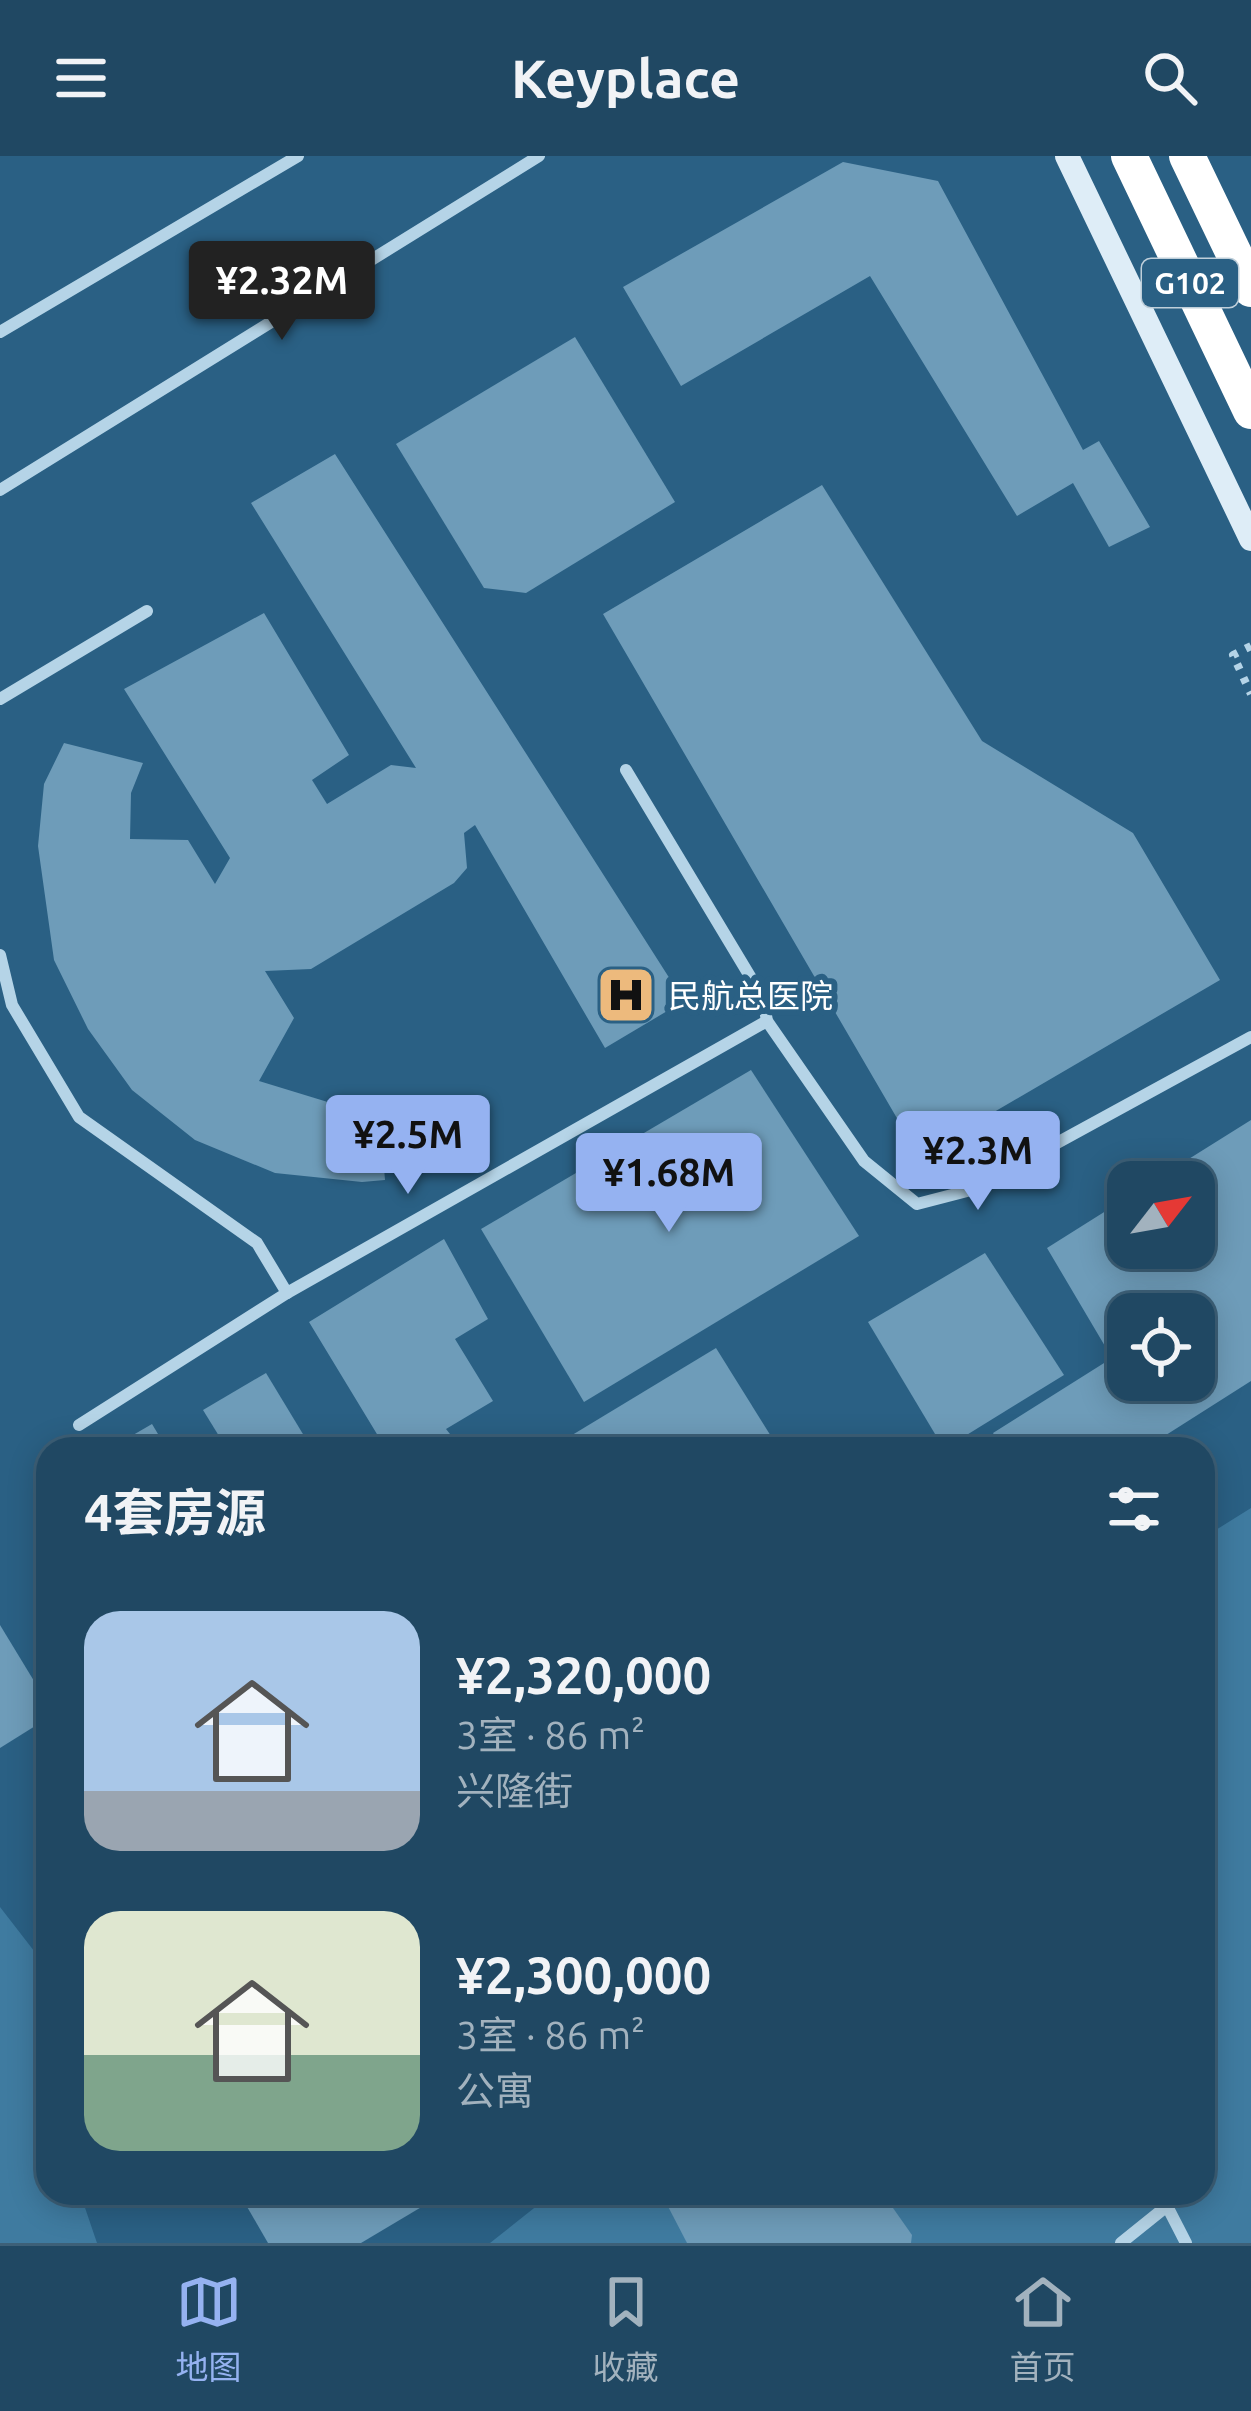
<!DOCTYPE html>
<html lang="zh">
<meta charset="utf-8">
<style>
body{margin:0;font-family:Ubuntu,"Noto Sans SC",sans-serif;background:#2d526c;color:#f1f3f6;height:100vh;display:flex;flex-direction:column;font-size:45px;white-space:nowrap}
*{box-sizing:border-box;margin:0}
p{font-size:39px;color:#a2b2be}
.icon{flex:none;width:66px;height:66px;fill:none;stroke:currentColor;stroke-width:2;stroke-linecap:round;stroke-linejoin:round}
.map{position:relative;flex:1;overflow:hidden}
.panel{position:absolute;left:36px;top:1281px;width:1179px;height:768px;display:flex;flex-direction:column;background:#204863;border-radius:36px;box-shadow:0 6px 30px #0003,0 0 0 3px #3d6078}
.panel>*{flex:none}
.needle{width:78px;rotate:59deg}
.fabs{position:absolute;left:1107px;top:1005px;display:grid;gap:24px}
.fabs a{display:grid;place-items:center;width:108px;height:108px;border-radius:24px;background:#204863;box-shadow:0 6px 30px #0003,0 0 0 3px #3d6078;font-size:60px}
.price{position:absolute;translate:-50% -102px;padding:0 27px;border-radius:12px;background:#95b2f1;color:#111;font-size:39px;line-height:78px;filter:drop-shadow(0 3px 6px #0008)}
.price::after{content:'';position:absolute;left:50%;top:72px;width:36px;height:27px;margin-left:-18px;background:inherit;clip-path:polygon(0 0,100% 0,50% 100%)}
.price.current{background:#222;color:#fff}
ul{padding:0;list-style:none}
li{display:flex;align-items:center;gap:36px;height:300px;padding:0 48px}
li span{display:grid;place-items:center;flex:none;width:336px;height:240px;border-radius:36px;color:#555}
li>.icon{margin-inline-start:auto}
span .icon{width:144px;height:144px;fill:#fffc;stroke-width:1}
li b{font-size:51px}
h2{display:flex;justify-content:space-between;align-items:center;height:144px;padding:0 48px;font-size:51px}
header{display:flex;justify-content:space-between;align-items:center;height:156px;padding:0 48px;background:#204863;font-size:54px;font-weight:700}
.tab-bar{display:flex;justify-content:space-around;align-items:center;height:168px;border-top:3px solid #3d6078;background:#204863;font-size:33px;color:#a2b2be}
.tab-bar a{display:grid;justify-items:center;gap:6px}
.tab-bar .current{color:#95b2f1}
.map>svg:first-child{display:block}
.green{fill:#3f7ba0}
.building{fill:#6e9cb9;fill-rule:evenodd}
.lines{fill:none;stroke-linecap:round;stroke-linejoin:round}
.path{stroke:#b5d4e7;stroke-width:8;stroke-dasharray:6 9;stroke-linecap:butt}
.street{stroke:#b5d4e7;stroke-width:12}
.secondary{stroke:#deedf7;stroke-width:24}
.highway{stroke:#fff;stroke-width:36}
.labels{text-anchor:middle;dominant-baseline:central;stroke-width:12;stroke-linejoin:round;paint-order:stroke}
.shield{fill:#2a6084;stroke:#bfcfda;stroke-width:3}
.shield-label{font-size:30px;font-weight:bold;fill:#fff}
.poi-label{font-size:33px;fill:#fff;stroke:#2a6084;text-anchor:start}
</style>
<header><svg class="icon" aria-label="menu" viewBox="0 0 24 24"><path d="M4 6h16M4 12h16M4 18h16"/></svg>Keyplace<svg class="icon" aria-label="search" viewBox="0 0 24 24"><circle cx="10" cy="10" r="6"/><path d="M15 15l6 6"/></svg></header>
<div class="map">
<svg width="1251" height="2087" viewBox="0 0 1251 2087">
<rect width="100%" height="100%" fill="#2a6084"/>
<g class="green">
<polygon points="1251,1352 1251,2087 490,2087 553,2037 1203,2037 1203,1382"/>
<polygon points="0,1751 48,1813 48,2037 80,2037 97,2087 0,2087"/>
</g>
<g class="building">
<polygon points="843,6 938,25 1083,294 1099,285 1150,371 1109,391 1073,327 1017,360 870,120 681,230 623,131"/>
<polygon points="575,181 675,346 526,437 484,432 396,288"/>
<polygon points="335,298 684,845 605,892 475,669 464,677 467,712 454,727 311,813 265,815 294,862 259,925 380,962 385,1024 362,1026 275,1017 195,984 132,934 88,873 54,804 38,690 44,628 64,587 143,607 131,637 130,683 188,684 215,728 230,702 124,533 264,457 349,599 312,624 327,648 391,609 416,612 251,347"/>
<polygon points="822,329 982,585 1133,677 1220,824 919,1000 603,458"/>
<polygon points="751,914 859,1080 584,1246 481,1073"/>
<path d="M1251 964V1225L1144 1293H1003L993 1277 1112 1202 1047 1092 1128 1041V1092H1194V1026H1152ZM1128 1158H1194V1224H1128Z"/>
<polygon points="444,1083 488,1163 455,1183 493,1245 446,1273 462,1293 386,1293 309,1166"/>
<polygon points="985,1097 1064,1219 944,1293 868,1166"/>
<polygon points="716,1192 779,1293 549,1293"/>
<polygon points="266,1217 312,1293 227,1293 203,1254"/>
<polygon points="152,1268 167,1293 109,1293"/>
<polygon points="0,1469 48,1548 48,1562 0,1592"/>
<polygon points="239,2037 445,2037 361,2087 268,2087"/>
<polygon points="661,2037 870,2037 893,2052 912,2079 911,2087 687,2087"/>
</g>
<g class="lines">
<polyline class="path" points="1251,490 1233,499 1251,538"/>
<g class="street">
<polyline points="0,176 298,0"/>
<polyline points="0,334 539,0"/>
<polyline points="0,543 147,455"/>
<polyline points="626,614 763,842 767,865 864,1005 917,1048 971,1034 1251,881"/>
<polyline points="0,799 12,849 79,961 257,1087 287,1137"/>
<polyline points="79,1269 287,1137 767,865"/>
<polyline points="1121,2087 1167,2050 1186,2087"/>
</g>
<polyline class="secondary" points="1067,0 1251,383"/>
<g class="highway">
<polyline points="1129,0 1251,255"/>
<polyline points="1187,0 1251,133"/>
</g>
</g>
<defs>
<symbol id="hospital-square" viewBox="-11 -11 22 22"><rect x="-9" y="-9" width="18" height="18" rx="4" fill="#edba7d" stroke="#2a6084"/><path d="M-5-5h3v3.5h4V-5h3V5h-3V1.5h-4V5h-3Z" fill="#111"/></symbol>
</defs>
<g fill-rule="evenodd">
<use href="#hospital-square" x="593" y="806" width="66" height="66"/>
</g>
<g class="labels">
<rect class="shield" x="1142" y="103" width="96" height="48" rx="9"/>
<g class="shield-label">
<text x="1190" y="127">G102</text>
</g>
<g class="poi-label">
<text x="668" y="839">民航总医院</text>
</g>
</g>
</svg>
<div class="fabs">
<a><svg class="needle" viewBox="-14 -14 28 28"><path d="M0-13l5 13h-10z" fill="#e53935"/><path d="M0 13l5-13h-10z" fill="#a2b2be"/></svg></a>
<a><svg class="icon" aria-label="locate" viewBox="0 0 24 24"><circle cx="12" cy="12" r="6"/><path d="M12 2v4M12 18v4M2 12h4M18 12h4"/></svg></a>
</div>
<b class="price current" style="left:282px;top:187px">¥2.32M</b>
<b class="price" style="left:408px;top:1041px">¥2.5M</b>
<b class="price" style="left:978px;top:1057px">¥2.3M</b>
<b class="price" style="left:669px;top:1079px">¥1.68M</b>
<section class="panel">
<h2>4套房源<svg class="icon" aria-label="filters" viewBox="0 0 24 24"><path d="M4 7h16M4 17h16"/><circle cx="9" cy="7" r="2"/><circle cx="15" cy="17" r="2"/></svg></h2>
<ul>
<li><span style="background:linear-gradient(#a9c7e8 75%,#9aa5b1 0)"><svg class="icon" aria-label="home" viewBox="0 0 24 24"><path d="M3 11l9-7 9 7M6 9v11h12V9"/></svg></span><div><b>¥2,320,000</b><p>3室 · 86 m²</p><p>兴隆街</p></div></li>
<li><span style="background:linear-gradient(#dfe7d0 60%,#7fa58c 0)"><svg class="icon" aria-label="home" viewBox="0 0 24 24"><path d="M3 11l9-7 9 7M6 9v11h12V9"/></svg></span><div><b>¥2,300,000</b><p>3室 · 86 m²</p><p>公寓</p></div></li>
</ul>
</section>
</div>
<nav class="tab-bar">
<a class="current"><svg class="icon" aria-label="map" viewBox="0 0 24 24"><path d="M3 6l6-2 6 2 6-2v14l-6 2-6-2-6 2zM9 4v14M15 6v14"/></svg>地图</a>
<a><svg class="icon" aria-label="saved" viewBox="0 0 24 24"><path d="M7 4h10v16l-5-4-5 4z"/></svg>收藏</a>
<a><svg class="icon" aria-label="home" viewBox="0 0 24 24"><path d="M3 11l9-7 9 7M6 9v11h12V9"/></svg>首页</a>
</nav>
